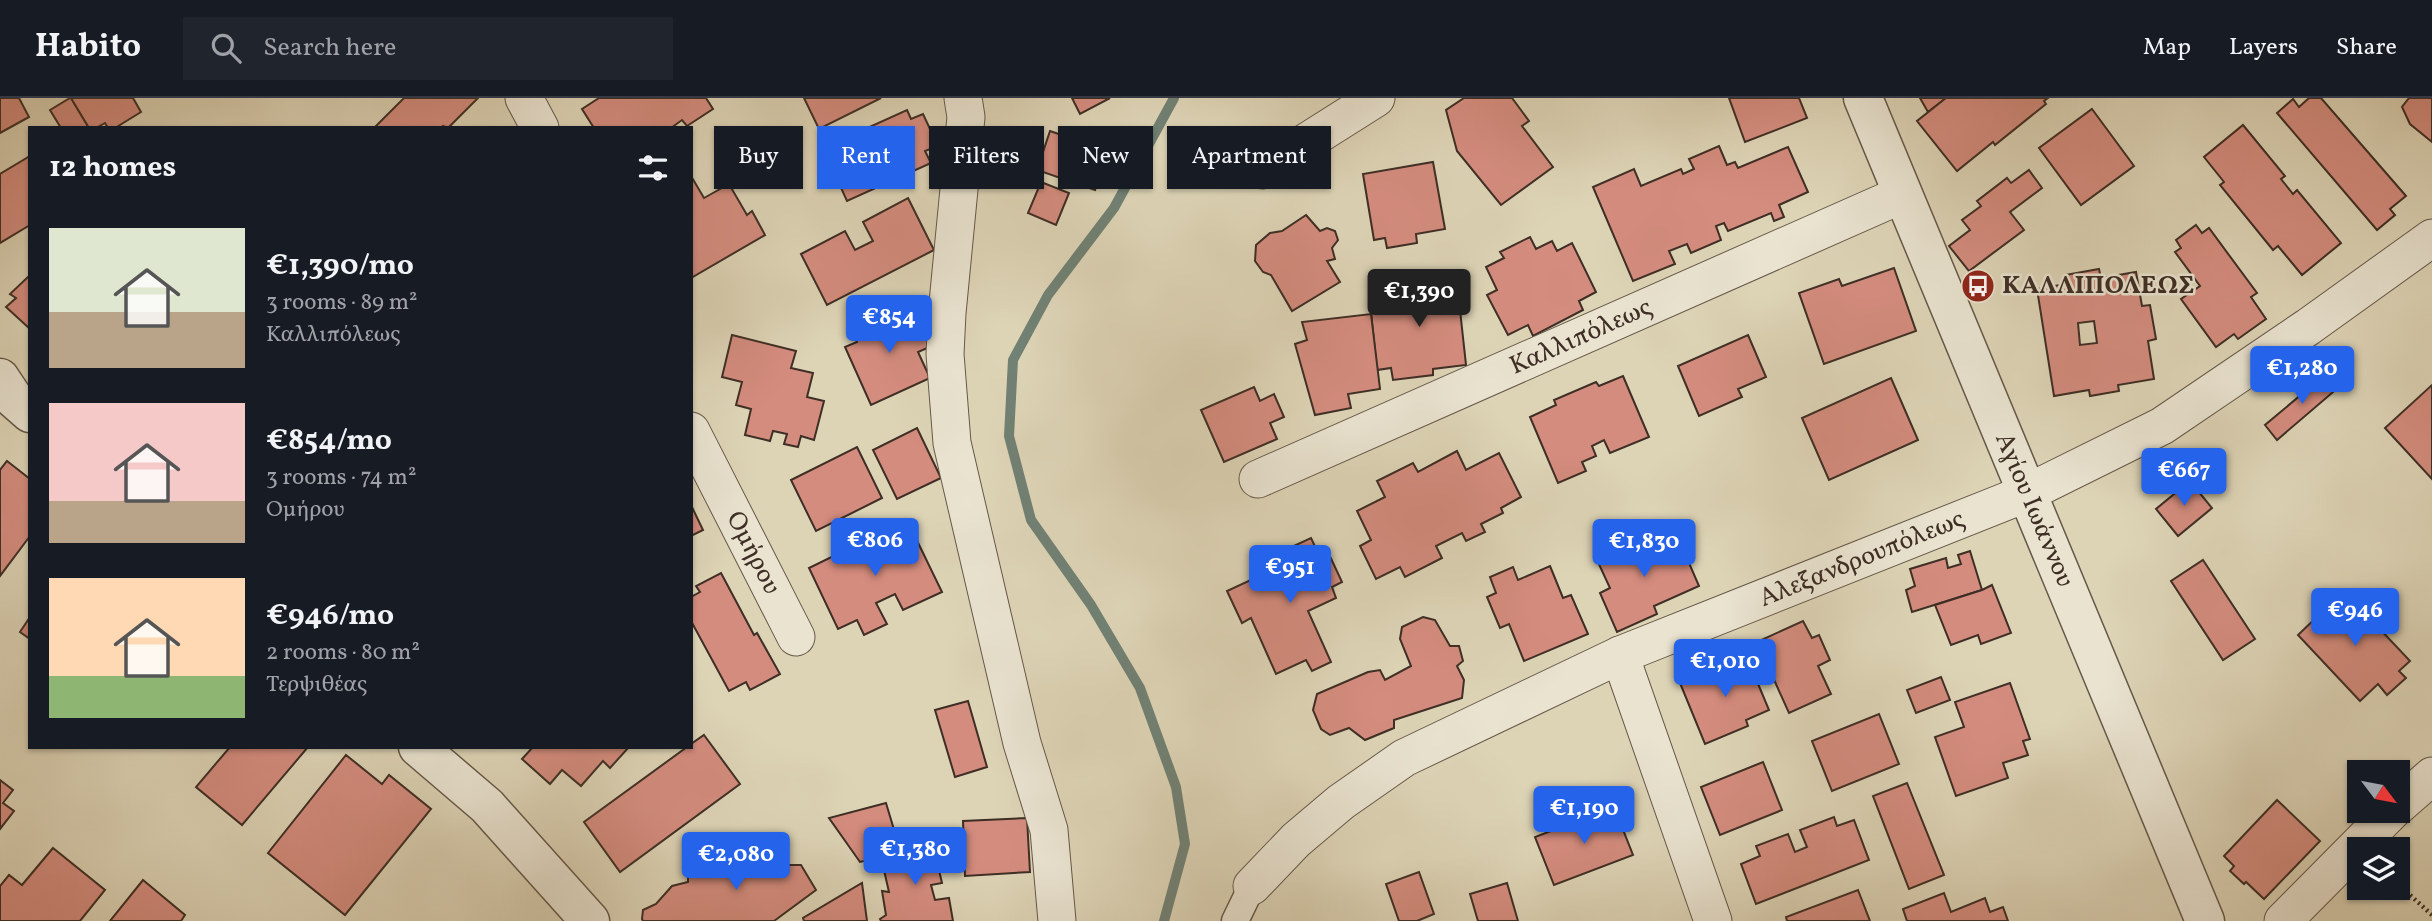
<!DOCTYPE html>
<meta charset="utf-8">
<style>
body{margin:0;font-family:Vollkorn,serif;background:#20242c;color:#f1f3f6;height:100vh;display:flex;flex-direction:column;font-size:26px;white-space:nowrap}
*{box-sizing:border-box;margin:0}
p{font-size:23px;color:#9ea1a6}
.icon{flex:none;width:38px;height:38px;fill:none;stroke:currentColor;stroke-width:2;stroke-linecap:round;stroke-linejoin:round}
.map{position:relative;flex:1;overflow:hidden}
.side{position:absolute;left:28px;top:28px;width:665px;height:623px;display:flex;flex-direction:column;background:#171b24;border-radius:0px;box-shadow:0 2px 5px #0004}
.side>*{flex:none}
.guide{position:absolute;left:714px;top:28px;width:665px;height:63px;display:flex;gap:14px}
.needle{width:46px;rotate:122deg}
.buttons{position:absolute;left:2347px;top:662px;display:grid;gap:14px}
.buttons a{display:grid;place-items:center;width:63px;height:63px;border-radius:0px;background:#171b24;box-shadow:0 2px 5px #0004;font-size:35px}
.price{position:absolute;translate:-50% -60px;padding:0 16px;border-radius:7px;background:#2563eb;color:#fff;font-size:23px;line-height:46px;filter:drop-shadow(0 2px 4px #0008)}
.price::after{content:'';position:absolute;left:50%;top:42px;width:21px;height:16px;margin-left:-10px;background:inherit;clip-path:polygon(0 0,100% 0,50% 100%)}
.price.on{background:#222;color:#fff}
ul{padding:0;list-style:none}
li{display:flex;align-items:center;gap:21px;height:175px;padding:0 21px}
li span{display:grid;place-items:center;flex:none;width:196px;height:140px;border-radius:0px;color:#555}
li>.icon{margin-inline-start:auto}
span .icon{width:84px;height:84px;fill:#fffc;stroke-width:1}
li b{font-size:30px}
h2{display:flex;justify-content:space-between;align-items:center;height:84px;padding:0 21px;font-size:30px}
.pill{padding:0 24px;border-radius:0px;background:#171b24;box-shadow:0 2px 5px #0004;font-size:24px;line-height:63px}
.pill.on{background:#2563eb;color:#fff}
header{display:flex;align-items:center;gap:42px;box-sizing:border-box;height:98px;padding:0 35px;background:#171b24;border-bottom:2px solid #363941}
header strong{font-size:33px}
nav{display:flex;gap:38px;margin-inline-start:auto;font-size:24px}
.search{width:490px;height:63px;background:#20242c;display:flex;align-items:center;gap:18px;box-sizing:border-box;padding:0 24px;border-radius:0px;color:#9ea1a6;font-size:26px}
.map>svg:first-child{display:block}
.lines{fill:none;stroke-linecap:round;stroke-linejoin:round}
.stream{stroke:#718174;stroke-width:10}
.building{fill:#d48c7e;stroke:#3e2e25;stroke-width:2;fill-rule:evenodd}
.pedestrian-casing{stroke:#665849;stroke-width:29}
.minor-casing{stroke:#665849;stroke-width:39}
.tertiary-casing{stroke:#665849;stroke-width:41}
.path{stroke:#3e2e25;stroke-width:4.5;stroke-dasharray:2 3.5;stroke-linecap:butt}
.pedestrian{stroke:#e9e3d0;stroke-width:26}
.minor{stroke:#e9e3d0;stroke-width:37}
.tertiary{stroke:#e9e3d0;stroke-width:38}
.labels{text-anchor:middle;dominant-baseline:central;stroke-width:5;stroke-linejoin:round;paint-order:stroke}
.poi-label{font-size:26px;font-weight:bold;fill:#3e2e25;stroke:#e9e3d0;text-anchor:start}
.street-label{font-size:26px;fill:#3e2e25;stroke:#e9e3d0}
</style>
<header>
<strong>Habito</strong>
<div class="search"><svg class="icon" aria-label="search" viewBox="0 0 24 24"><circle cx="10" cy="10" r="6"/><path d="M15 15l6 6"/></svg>Search here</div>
<nav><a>Map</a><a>Layers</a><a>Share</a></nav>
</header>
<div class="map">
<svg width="2432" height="823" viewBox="0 0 2432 823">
<rect width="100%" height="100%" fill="#ddd4b6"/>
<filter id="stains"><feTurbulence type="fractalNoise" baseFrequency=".00286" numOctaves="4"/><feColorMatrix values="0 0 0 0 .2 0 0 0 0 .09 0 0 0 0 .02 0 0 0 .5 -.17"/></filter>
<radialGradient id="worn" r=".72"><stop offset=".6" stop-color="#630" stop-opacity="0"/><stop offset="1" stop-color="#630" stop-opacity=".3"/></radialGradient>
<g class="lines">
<polyline class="stream" points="1164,823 1185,746 1176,689 1140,590 1091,507 1031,422 1009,338 1013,262 1048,197 1114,110 1174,0"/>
</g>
<g class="building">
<polygon points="0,0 19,0 29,19 0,35"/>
<polygon points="70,0 71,0 89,30 61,30 50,12"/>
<polygon points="71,0 133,0 141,14 115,30 108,30 105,25 96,30 89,30"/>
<polygon points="404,0 478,0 448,30 443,28 441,30 374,30"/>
<polygon points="599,0 706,0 713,11 687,28 682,22 671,30 594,30 582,11"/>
<polygon points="804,0 881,0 819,31"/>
<polygon points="1072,0 1110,0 1080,16"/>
<polygon points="1464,0 1512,0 1529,23 1522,28 1553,69 1501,107 1457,53 1446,12"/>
<polygon points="1729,0 1799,0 1807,20 1745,44"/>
<polygon points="1920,0 1946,0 1928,14"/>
<polygon points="1946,0 2048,0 2044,3 2046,6 1995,47 1993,44 1957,73 1917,23"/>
<polygon points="2309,0 2321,0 2406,98 2390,111 2395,117 2377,132 2277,15 2293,1 2299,9"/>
<polygon points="2409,0 2432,0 2432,44 2410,26 2402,9"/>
<polygon points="2092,11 2134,68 2081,107 2039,50"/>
<polygon points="907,12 911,21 923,16 938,48 925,53 931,65 847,103 823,50"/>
<polygon points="2243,27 2285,78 2281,81 2293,96 2297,92 2341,145 2302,177 2278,148 2273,152 2220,87 2224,84 2204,59"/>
<polygon points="1050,33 1108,53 1095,92 1037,72"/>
<polygon points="1719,48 1727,67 1735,64 1738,70 1788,49 1808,94 1779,107 1784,119 1774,123 1771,115 1728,133 1724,125 1716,128 1721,142 1691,155 1687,146 1669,153 1675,166 1633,183 1593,89 1634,71 1641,88 1681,71 1683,76 1694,71 1689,61"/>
<polygon points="30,58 30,127 0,145 0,76"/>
<polygon points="1433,64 1445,131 1416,136 1417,145 1387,150 1385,140 1374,142 1363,76"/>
<polygon points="2029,72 2042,90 2010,114 2024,132 1969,173 1949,148 1970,132 1962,122 1981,108 1977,103 2007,80 2011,85"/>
<polygon points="691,78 704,100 729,86 747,117 752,113 765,137 691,180"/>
<polygon points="1041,84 1069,95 1056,127 1028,115"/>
<polygon points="908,100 934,152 827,207 801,156 845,133 855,152 873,143 863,124"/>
<polygon points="1306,117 1320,133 1327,130 1335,133 1338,142 1332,150 1335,161 1327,163 1340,184 1292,213 1271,177 1263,174 1255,163 1256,147 1270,135 1282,133"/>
<polygon points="2196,127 2202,135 2209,130 2257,195 2251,199 2266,221 2238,241 2234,236 2216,249 2181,201 2200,188 2175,154 2181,150 2176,142"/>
<polygon points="1530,139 1536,151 1552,143 1557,153 1572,145 1596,194 1579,203 1583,212 1533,238 1528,227 1508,237 1487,197 1497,192 1486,169 1504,160 1500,154"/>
<polygon points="1894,170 1916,233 1824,266 1799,195 1839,181 1842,188"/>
<path d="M2099 171 2101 180 2136 174 2142 208 2150 207 2156 241 2148 243 2154 281 2118 287 2119 293 2090 298 2089 292 2054 298 2037 191 2066 186 2065 177ZM2094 223 2097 245 2080 247 2078 225Z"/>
<polygon points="1449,173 1453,212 1460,212 1466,267 1433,271 1433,277 1393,282 1391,270 1377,272 1370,204 1412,199 1409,177"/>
<polygon points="30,177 30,231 6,209 16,200 10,196"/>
<polygon points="919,214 934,247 918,254 930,280 871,307 845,249 857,244 851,229 883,215 889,228"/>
<polygon points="1371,216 1380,291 1348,296 1351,310 1315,317 1295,246 1307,242 1302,224"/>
<polygon points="732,237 796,253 791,270 813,275 807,299 824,303 814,342 801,338 798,349 784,346 787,336 773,333 770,343 745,337 751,311 736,307 742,284 722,279"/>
<polygon points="1748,237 1766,279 1738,291 1742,299 1699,318 1678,268"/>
<polygon points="2327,275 2339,289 2277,342 2265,327"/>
<polygon points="1623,278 1649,339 1610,355 1604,342 1592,348 1596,358 1582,364 1586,373 1558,385 1530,319 1556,307 1554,302 1596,284 1599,288"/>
<polygon points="1891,280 1918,342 1829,382 1802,320"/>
<polygon points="2432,287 2432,381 2385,330"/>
<polygon points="1254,289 1260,303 1274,296 1284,319 1270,325 1277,341 1224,364 1201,312"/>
<polygon points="917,330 941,380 897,401 873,352"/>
<polygon points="857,349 882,400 816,433 791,382"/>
<polygon points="1457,353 1466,372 1499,355 1521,399 1501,410 1503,415 1481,426 1485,434 1466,443 1462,435 1436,448 1442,460 1405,479 1400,469 1376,481 1360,448 1371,442 1357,413 1385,399 1377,383 1413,365 1418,374"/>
<polygon points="7,363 30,381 30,438 0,478 0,372"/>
<polygon points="2190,383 2212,410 2178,438 2156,411"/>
<polygon points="691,407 703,432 691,438"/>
<polygon points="907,422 942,494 903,512 895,496 876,505 887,526 864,537 857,522 838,531 809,470"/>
<polygon points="1665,432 1678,461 1686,458 1699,488 1654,508 1657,516 1617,534 1600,495 1610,490 1597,462"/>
<polygon points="1311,440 1319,457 1327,452 1342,484 1332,489 1336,500 1308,513 1331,564 1312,573 1306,562 1276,576 1251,520 1242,525 1227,493 1255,480 1258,486 1271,480 1263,462"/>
<polygon points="1970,453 1982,492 1912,514 1906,492 1915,488 1910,471 1946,460 1948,470 1961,466 1958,457"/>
<polygon points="2203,462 2255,541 2223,562 2171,483"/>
<polygon points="1550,468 1563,500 1571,497 1588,536 1524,563 1509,526 1500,530 1487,499 1496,495 1490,479 1513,469 1518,482"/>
<polygon points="721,475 754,537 757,535 780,576 750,592 746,584 729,593 691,523 691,499 700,494 696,488"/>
<polygon points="1992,487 2011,535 1981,546 1978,537 1951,547 1935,507 1982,492"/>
<polygon points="2344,493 2410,563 2399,573 2406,580 2387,597 2378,586 2360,603 2298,537"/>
<polygon points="30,519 30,541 20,534"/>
<polygon points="1423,519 1435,522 1450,548 1459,548 1463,563 1457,568 1464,582 1462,600 1394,622 1394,630 1365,642 1349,630 1330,637 1321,631 1313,612 1317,596 1368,574 1380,572 1385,582 1411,568 1400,541 1402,529"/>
<polygon points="1803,523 1812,540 1819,537 1830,562 1818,568 1831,596 1789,615 1757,544"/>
<polygon points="1746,557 1769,612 1746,622 1748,628 1705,646 1680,585"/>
<polygon points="1941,579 1950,602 1916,615 1907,592"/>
<polygon points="2010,585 2030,641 2023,643 2028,657 2003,665 2008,680 1956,698 1935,639 1964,629 1955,604"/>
<polygon points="968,603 987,669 955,679 935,612"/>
<polygon points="1879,616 1899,666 1832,693 1812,643"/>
<polygon points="704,637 740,686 620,774 584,724 687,649 691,649 691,646"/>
<polygon points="230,649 308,649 242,727 196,689"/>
<polygon points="533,649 629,649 610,670 603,663 581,688 562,672 550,686 522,661"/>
<polygon points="346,657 382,686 389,677 431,711 345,817 268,755"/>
<polygon points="1763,664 1782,712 1720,737 1701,689"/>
<polygon points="0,682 13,692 3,705 14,713 0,731"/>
<polygon points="1907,685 1944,777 1909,791 1873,698"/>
<polygon points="2277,702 2320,743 2264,801 2246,784 2244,786 2230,773 2234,768 2224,758"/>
<polygon points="886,705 901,755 860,764 829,720"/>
<polygon points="1614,709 1633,757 1554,787 1535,739"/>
<polygon points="1834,719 1837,728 1854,722 1869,762 1756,806 1741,766 1760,758 1756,748 1788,736 1795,754 1807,749 1800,732"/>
<polygon points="1027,720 1030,774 965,778 963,723"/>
<polygon points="931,738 942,785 931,787 935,802 949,800 953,823 881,823 880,821 886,817 882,793 889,794 883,768"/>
<polygon points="762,741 783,767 801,767 816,792 774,823 643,823 642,821 643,812 656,806 672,788 688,784 688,776 704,767 720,777 749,757 751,749"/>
<polygon points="53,750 105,792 80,823 0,823 0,788 9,777 22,787"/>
<polygon points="1419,774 1434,816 1417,823 1399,823 1386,786"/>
<polygon points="143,782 185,817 181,823 110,823"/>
<polygon points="862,785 867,823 804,823 803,820"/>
<polygon points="1507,785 1518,823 1478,823 1470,796"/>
<polygon points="1858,792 1870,823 1787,823 1786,819"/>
<polygon points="1944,795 1951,814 1985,800 1990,814 2003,809 2008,823 1907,823 1903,811"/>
</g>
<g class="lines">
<defs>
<polyline id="pedestrian" points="1235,823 1252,788"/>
<g id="minor">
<polyline points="524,0 540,30"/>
<polyline points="963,0 966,19 947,215 945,256 952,345 1022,645 1049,732 1057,823"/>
<polyline points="1262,72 1376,0"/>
<polyline points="691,333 796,539"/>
<polyline points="1258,381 1903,96"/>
<polyline points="1620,557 1713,823"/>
<polyline points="2398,708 2432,678"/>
<polyline points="1252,788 1296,742 1341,704 1404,660 1620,557 2027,395 2162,328 2308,229 2432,140"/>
<polyline points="2283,823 2393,712"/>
</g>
<g id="tertiary">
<polyline points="1863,0 2205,823"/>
<polyline points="0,280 14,301 30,315"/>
<polyline points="418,649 487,708 590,823"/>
</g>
</defs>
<use href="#pedestrian" class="pedestrian-casing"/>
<use href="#minor" class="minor-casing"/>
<use href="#tertiary" class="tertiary-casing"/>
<polyline class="path" points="2398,786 2432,817"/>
<use href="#pedestrian" class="pedestrian"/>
<use href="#minor" class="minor"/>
<use href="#tertiary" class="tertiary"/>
</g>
<defs>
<symbol id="bus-disc" viewBox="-11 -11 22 22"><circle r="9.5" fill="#8f2418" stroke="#e9e3d0"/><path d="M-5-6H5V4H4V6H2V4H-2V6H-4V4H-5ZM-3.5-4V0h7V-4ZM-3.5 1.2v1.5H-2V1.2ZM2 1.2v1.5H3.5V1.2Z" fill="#fff"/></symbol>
</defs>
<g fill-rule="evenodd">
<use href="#bus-disc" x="1959" y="169" width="38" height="38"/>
</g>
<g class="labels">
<g class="poi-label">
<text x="2002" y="188">ΚΑΛΛΙΠΟΛΕΩΣ</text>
</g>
<g class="street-label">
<text transform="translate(1581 239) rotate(-24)">Καλλιπόλεως</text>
<text transform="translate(2034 412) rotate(67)">Αγίου Ιωάννου</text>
<text transform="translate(753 455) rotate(63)">Ομήρου</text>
<text transform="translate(1862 461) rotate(-22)">Αλεξανδρουπόλεως</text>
</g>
</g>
<rect width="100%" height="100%" filter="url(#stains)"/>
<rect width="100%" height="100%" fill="url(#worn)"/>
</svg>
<div class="buttons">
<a><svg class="needle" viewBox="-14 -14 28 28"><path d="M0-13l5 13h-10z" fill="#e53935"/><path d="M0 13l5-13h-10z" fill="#9ea1a6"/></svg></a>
<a><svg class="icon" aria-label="layers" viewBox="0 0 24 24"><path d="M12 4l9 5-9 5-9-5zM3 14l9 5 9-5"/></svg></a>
</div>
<b class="price on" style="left:1419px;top:231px">€1,390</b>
<b class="price" style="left:889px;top:257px">€854</b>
<b class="price" style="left:2302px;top:308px">€1,280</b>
<b class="price" style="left:2184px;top:410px">€667</b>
<b class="price" style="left:875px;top:480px">€806</b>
<b class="price" style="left:1644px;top:481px">€1,830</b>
<b class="price" style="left:1290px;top:507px">€951</b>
<b class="price" style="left:2355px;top:550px">€946</b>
<b class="price" style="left:1725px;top:601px">€1,010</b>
<b class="price" style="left:1584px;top:748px">€1,190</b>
<b class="price" style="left:915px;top:789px">€1,380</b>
<b class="price" style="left:736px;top:794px">€2,080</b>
<div class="guide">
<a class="pill">Buy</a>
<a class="pill on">Rent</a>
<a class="pill">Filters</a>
<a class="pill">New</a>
<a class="pill">Apartment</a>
</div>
<section class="side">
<h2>12 homes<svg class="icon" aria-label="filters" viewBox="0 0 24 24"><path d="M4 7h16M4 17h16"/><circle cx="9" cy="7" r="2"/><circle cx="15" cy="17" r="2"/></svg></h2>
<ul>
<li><span style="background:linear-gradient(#dfe7d0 60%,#b9a48a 0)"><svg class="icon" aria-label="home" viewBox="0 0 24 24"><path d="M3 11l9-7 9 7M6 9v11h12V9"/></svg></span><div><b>€1,390/mo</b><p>3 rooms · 89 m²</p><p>Καλλιπόλεως</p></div></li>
<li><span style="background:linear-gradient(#f6c9c9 70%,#b9a48a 0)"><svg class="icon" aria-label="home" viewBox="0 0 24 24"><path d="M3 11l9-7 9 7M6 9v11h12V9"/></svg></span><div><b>€854/mo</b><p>3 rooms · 74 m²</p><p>Ομήρου</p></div></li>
<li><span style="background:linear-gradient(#ffd9b3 70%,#8fb573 0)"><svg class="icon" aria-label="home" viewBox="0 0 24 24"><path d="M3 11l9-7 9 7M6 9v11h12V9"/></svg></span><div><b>€946/mo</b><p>2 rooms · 80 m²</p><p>Τερψιθέας</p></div></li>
</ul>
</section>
</div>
